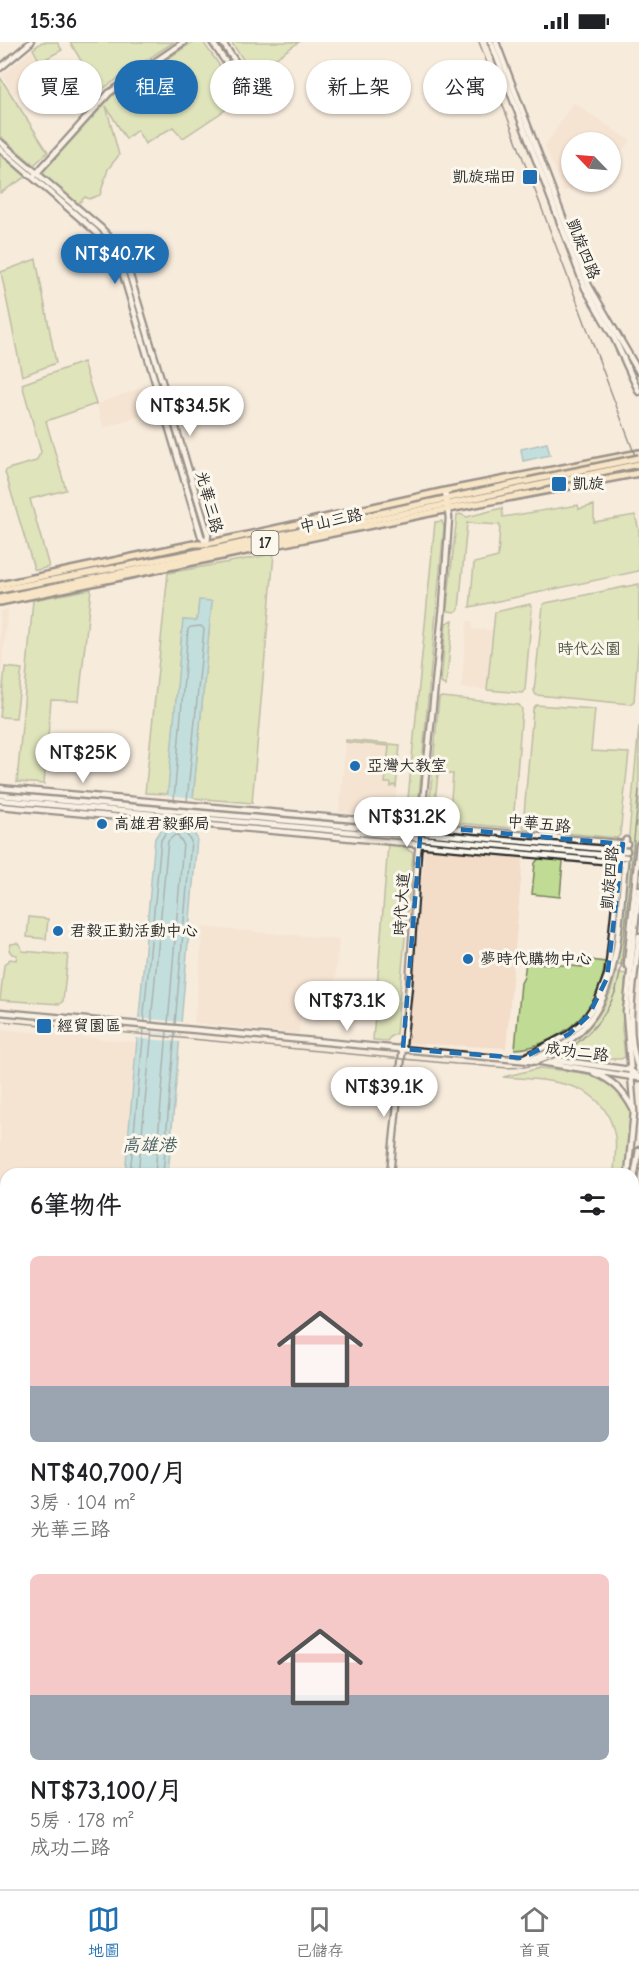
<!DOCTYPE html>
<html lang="zh-TW">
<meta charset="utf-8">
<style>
body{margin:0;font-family:"Comic Neue","LXGW WenKai TC",sans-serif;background:#f2f2f2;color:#202124;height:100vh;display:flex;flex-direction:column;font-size:22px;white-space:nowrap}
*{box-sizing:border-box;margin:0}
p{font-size:20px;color:#757577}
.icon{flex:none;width:33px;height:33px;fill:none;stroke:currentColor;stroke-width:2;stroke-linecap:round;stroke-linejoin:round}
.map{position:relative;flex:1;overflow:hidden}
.drawer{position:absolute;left:0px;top:1126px;width:639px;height:722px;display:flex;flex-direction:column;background:#fff;border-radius:18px 18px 0 0;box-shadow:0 2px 4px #0004}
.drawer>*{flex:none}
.hud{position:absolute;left:18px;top:18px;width:603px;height:54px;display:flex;gap:12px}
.needle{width:39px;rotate:295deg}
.buttons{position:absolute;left:561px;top:90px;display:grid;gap:12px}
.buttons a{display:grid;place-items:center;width:60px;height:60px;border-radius:50%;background:#fff;box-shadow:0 2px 4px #0004;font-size:30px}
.price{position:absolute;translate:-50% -51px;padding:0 14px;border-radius:21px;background:#fff;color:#222;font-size:20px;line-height:39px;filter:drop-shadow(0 2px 3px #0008)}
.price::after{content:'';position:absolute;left:50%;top:36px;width:18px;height:14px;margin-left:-9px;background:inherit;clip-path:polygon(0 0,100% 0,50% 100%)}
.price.current{background:#1f6fb2;color:#fff}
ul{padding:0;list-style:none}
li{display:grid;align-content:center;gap:12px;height:318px;padding:0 30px}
li span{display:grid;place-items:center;height:186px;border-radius:9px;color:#555}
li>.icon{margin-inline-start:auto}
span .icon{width:108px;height:108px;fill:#fffc;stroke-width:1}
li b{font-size:26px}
h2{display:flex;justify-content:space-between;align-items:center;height:72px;padding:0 30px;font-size:26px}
.tag{padding:0 21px;border-radius:27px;background:#fff;box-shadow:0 2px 4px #0004;font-size:21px;line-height:54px}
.tag.current{background:#1f6fb2;color:#fff}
.status{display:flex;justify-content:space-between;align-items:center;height:42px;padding:0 30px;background:#fff;direction:ltr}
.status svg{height:16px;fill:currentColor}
.menu{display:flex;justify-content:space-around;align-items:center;height:84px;border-top:2px solid #e0e0e0;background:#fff;font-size:16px;color:#757577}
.menu a{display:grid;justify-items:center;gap:3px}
.menu .current{color:#1f6fb2}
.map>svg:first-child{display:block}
.built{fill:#f3dcc8}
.green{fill:#c0db93;stroke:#76835f;stroke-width:1.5}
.water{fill:#82d1e0;stroke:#5f8f98;stroke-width:1.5}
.pier{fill:#f7ebdc}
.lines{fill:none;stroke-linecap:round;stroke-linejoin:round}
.shore{stroke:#4e6d73;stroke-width:1.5}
.ferry{stroke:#455d61;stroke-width:1.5;stroke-dasharray:8 6;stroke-linecap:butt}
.tertiary-casing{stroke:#2b2b2b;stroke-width:9}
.secondary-casing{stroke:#2b2b2b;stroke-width:9}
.primary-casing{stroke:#2b2b2b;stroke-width:10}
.tertiary{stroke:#fbf7ec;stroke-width:4.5}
.secondary{stroke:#fbf7ec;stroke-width:4.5}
.primary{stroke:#f9deab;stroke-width:5}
.tram{stroke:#2b2b2b;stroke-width:1.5}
.primary-bridge-casing{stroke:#2b2b2b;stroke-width:10;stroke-linecap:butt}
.primary-bridge{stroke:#f9deab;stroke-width:5}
.marked{fill:none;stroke:#1f6fb2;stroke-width:4.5;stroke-dasharray:12 8;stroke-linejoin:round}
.poi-dot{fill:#1f6fb2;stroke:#fbf7ec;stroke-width:2}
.labels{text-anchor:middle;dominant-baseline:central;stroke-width:6;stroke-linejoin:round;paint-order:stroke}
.shield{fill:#fbf7ec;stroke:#696865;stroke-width:1.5}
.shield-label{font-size:15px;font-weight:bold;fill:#2b2b2b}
.poi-label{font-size:16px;fill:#2b2b2b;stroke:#fbf7ec;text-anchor:start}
.street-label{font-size:16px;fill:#2b2b2b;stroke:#fbf7ec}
.park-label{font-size:16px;fill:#505745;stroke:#fbf7ec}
.water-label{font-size:18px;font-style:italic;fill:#455d61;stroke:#fbf7ec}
</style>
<div class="status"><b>15:36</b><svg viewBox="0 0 49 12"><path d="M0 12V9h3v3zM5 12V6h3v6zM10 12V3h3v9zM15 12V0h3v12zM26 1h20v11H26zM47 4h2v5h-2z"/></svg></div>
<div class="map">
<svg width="639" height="1847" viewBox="0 0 639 1847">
<rect width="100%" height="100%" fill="#f7ebdc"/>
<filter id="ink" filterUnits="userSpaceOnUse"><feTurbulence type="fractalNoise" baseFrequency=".0167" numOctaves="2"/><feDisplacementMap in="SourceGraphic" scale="12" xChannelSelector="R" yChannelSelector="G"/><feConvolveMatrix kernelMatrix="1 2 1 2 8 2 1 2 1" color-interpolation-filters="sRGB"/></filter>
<g filter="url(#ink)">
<g class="built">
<polygon points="32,8 45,30 14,53 2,33"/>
<polygon points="573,60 631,99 611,121 610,100 572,100 572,140 591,140 584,144 563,150 545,104"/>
<polygon points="152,342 159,368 104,386 96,362"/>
<polygon points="8,567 3,614 0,642 0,569"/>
<polygon points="467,579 473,579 472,587 493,588 487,648 461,646"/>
<polygon points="346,698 401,703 394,776 339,770"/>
<polygon points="425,805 523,815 506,1006 406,1001"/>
<polygon points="203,885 339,897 332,973 301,971 299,992 194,981"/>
<polygon points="0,987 136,1000 124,1132 6,1132 6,1219 0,1218"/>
<polygon points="639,1202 639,1691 633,1692 633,1220 635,1203"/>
<polygon points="0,1420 6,1421 6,1502 0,1501"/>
<rect x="0" y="1512" width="6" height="194"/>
<rect x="0" y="1712" width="6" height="43"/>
</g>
<g class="green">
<polygon points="42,0 57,0 62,8 40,20 33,7"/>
<polygon points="70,0 174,0 101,48 97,46"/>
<polygon points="193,0 203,0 235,45 233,47 240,58 183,96 173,85 145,102 137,88 126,97 106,64 119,113 108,127 100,153 89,157 85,155 78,162 42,131 112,54"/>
<polygon points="231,0 299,0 253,32"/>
<polygon points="0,35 48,110 34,123 0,94"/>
<polygon points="0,112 26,135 0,151"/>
<polygon points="36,217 56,321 22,334 1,230"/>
<polygon points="83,320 96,362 46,379 66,448 30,457 49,525 37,528 34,527 5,430 8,427 36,419 41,410 22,342"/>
<polygon points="578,463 579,467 594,463 594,480 635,473 639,488 639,529 470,565 474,521 498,515 500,483 467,481 459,567 455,570 448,569 447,565 457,473 460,472 467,475 502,466 503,475"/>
<polygon points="442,479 444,485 417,776 414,778 406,777 435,480"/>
<polygon points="274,512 252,761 193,756 212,559 199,559 197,579 183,578 168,752 145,751 168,531"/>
<polygon points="639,542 639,595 634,659 630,662 536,653 534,649 543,563 546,561"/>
<polygon points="91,547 79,659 51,658 44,742 17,740 33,558"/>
<polygon points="530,562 532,567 525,648 522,651 487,648 495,570"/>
<polygon points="453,578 446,644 441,641 446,581"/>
<polygon points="5,625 22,627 16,676 0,675"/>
<polygon points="442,655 519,663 522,667 513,783 511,786 449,780 453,732 438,732 433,779 428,778 439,656"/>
<polygon points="536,663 595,667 591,709 629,711 620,793 617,796 524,787 523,784 533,667"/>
<polygon points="639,684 639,791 626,923 617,922"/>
<polygon points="346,698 400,703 396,745 394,743 391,745 391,741 385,741 389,704 346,700"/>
<polygon points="388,802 405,804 409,809 413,810 396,992 391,994 387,999 373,998"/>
<polygon points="539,816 563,819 560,855 532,852 535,821"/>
<polygon points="29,875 48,877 46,897 27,895"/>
<polygon points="17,901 21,904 22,909 68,913 63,959 60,962 0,958 4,923 10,917 16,918 17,913 12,912 9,908 11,902"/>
<path d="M584 917 605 920C601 956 583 981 551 997 539 1003 528 1007 515 1007L521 941 524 935 526 920 583 925Z"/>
<path d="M616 930 626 932 622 987 625 1015 621 1017H587L547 1014C586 995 607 973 616 930Z"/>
<path d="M540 1026C575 1030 628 1030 631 1077 633 1095 628 1115 626 1132H614C614 1120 617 1107 615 1095 605 1036 549 1039 503 1035Z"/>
</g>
<g class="water">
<polygon points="547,401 550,413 523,419 521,407"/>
<polygon points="199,558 212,559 190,787 197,796 168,1132 125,1132 154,806 155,796 165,782 183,578 197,579"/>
<polygon points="0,1218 6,1219 6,1421 0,1420"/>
<polygon points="639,1691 639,1847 0,1847 0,1755 6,1755 6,1842 633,1842 633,1692"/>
</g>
<g class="pier">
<polygon points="165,753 195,756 193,787 161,785"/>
<polygon points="137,976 183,980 181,993 136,989"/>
<polygon points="136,990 181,994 181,1000 135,996"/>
</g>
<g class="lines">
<g class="shore">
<polyline points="174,758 188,587 191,585 201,584 204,587 187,759"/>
<polyline points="145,980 144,971 161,798 171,783"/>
<polyline points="152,980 152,970 167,808 168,799 176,792 183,801 168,982"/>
<polyline points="175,982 191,799 185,790 184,785"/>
<polyline points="130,1132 144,987"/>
<polyline points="138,1132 152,988"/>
<polyline points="155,1132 167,989"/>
<polyline points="163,1132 175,990"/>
</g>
<g class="ferry">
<polyline points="633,1795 639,1795"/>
<polyline points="0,1847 57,1842"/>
</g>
<defs>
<g id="tertiary">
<polyline points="212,0 238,38 245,33 222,0"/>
<polyline points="491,0 585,246 614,296 639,350"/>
<polyline points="496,0 589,244 639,330"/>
<polyline points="0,26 31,0"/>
<polyline points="0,100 101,186 118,204 128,227 208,492 207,502"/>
<polyline points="0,107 95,189 113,209 122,229 201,494 207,502"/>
<polyline points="35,133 109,51 184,0"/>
<polyline points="0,746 627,802"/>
<polyline points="0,764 625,821"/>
<path d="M639 894C635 938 623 986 639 1029"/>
<polyline points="631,927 627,923 639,803"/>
<polyline points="0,970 541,1020 639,1036"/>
<polyline points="523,1016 569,992 583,980 598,958 608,931 620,815 623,802 626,798"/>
<polyline points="540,1017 565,1019 630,1028 639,1035"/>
<path d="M527 1018C624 993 616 899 625 820"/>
<path d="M594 1031C613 1038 624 1050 633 1067"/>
<polyline points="390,1132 409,943 418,810 443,564 449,476 445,449"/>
<polyline points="628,1132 634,1070 626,970 639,847"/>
<polyline points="633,1142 639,1108"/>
<polyline points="633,1185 639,1184"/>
<polyline points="633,1189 639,1188"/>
<polyline points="633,1193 639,1192"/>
<polyline points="633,1197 639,1196"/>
</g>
<g id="secondary">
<polyline points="0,753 627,809"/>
<polyline points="0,758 626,815"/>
</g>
<g id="primary">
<polyline points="0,543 194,502 207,502 445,449 639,411"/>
<polyline points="0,548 214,507 528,439"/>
<polyline points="0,556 529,445"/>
<polyline points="0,560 449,467 639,431"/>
</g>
</defs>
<use href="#tertiary" class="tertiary-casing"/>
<use href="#secondary" class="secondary-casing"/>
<use href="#primary" class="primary-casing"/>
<use href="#tertiary" class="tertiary"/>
<use href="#secondary" class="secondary"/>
<use href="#primary" class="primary"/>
<g class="tram">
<polyline points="479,0 639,424"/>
<path d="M0 979 456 1022C478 1022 502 1028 524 1025 562 1020 600 988 614 953 618 944 619 935 621 926L639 748"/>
</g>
<defs>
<g id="primary-bridge">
<polyline points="528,439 639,416"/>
<polyline points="529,445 639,422"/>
</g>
</defs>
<use href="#primary-bridge" class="primary-bridge-casing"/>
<use href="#primary-bridge" class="primary-bridge"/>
</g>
</g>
<path d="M0 0H639V1847H0ZM421 784 623 802 607 936 589 973 569 992 523 1016 403 1007Z" fill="#f7ebdc" fill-opacity=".55" fill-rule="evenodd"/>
<path class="marked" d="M421 784 623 802 607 936 589 973 569 992 523 1016 403 1007Z"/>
<g class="poi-dot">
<rect x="522" y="127" width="16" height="16" rx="3"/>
<rect x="551" y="434" width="16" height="16" rx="3"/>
<circle cx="355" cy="724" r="6"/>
<circle cx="102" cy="782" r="6"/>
<circle cx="58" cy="889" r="6"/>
<circle cx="468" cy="917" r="6"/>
<rect x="36" y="976" width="16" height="16" rx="3"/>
</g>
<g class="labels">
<rect class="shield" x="251.5" y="489" width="27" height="24" rx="4.5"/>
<g class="shield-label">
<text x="265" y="501">17</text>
</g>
<g class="poi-label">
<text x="516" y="135" text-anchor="end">凱旋瑞田</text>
<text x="572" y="442">凱旋</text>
<text x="367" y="724">亞灣大教室</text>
<text x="114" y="782">高雄君毅郵局</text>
<text x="70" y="889">君毅正勤活動中心</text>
<text x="480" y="917">夢時代購物中心</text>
<text x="57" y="984">經貿園區</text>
</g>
<g class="street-label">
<text transform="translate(583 207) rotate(68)">凱旋四路</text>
<text transform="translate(209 460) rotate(75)">光華三路</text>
<text transform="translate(331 479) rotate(-12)">中山三路</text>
<text transform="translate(539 782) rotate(5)">中華五路</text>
<text transform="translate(610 836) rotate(-85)">凱旋四路</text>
<text transform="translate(402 862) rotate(-86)">時代大道</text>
<text transform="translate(577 1010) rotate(7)">成功二路</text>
</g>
<g class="park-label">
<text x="589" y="607">時代公園</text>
</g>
<g class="water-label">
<text x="149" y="1103">高雄港</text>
</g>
</g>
</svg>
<div class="buttons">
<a><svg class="needle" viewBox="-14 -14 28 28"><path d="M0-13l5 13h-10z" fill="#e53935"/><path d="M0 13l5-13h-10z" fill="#757577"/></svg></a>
</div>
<b class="price current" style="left:115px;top:243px">NT$40.7K</b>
<b class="price" style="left:190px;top:395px">NT$34.5K</b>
<b class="price" style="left:83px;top:742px">NT$25K</b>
<b class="price" style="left:407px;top:806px">NT$31.2K</b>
<b class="price" style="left:347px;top:990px">NT$73.1K</b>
<b class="price" style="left:384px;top:1076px">NT$39.1K</b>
<div class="hud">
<a class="tag">買屋</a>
<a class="tag current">租屋</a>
<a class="tag">篩選</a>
<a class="tag">新上架</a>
<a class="tag">公寓</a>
</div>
<section class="drawer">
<h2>6筆物件<svg class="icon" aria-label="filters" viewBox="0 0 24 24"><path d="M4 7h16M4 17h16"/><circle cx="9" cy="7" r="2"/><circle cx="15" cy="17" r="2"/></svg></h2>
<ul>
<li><span style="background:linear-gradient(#f6c9c9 70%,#9aa5b1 0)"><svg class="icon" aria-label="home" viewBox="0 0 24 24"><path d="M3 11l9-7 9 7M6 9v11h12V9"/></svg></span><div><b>NT$40,700/月</b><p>3房 · 104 m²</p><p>光華三路</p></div></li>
<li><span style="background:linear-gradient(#f6c9c9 65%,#9aa5b1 0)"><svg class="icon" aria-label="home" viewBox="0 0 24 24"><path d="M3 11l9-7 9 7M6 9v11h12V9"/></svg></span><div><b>NT$73,100/月</b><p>5房 · 178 m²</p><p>成功二路</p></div></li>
</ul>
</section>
</div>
<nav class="menu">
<a class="current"><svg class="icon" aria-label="map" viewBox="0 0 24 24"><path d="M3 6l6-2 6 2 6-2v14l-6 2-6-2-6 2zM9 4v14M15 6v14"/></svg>地圖</a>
<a><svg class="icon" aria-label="saved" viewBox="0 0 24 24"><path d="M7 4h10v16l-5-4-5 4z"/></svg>已儲存</a>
<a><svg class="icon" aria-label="home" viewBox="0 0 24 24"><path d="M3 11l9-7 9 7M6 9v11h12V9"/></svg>首頁</a>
</nav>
